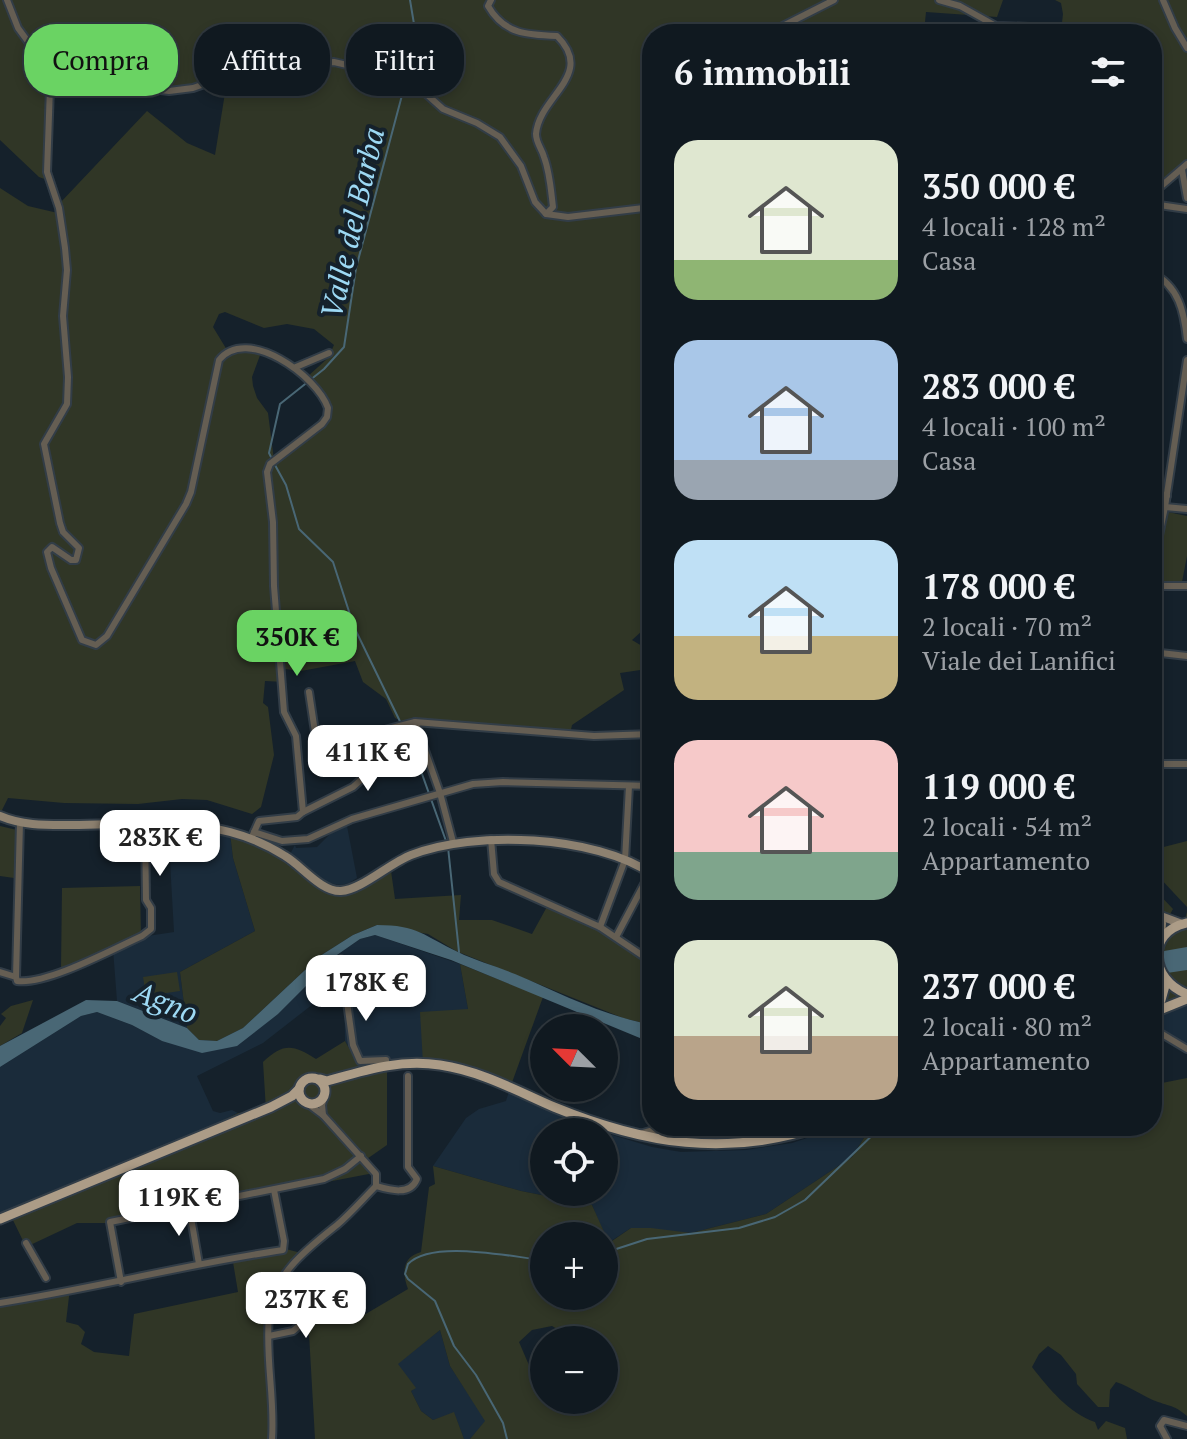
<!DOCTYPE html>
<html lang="it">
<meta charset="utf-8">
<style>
body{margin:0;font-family:"PT Serif",serif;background:#192229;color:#f1f3f6;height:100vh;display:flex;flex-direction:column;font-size:30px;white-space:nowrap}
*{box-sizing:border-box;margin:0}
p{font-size:26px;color:#9ca0a5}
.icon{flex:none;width:44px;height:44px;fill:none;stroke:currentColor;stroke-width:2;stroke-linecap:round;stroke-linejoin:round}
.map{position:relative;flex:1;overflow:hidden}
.details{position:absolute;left:642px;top:24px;width:520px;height:1112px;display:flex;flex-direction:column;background:#101920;border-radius:32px;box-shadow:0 4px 12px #0003,0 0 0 2px #30383e}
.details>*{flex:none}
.banner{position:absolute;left:24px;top:24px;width:498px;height:72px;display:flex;gap:16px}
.needle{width:52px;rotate:294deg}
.tools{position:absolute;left:530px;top:1014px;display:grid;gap:16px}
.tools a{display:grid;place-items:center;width:88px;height:88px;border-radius:50%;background:#101920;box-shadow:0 4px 12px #0003,0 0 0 2px #30383e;font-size:40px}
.price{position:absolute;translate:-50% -68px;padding:0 18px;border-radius:16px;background:#fff;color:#222;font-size:26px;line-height:52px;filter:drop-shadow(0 2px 4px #0008)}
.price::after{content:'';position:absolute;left:50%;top:48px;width:24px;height:18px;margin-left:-12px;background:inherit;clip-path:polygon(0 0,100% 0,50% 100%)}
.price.current{background:#6ad363;color:#111}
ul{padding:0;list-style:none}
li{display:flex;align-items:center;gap:24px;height:200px;padding:0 32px}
li span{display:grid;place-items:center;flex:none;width:224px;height:160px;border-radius:24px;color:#555}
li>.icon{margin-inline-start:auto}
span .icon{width:96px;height:96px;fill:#fffc;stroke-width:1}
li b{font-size:34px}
h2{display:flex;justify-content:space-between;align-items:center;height:96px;padding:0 32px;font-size:34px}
.pill{padding:0 28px;border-radius:32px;background:#101920;box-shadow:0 4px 12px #0003,0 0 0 2px #30383e;font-size:28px;line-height:72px}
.pill.current{background:#6ad363;color:#111}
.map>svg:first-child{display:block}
.built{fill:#1a2b3a;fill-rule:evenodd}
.green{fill:#303626;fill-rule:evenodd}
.water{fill:#496775}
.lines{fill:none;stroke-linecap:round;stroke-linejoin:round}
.stream{stroke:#496775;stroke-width:2}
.street-casing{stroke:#323d47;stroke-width:10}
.secondary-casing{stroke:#323d47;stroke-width:12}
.primary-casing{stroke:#323d47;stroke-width:13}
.street{stroke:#655e53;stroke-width:6}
.secondary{stroke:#8d8170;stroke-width:8}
.primary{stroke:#ac9c87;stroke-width:9}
.labels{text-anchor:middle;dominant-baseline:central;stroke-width:8;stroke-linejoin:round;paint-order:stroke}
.water-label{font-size:30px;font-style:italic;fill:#9dd9f4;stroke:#15212b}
</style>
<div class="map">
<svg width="1187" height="1439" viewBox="0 0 1187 1439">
<rect width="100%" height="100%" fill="#15212b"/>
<g class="built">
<polygon points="168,826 230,833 233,858 255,931 180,972 187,1028 117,1001 113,949 141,937 174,932"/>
<polygon points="347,826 357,878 349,883 341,885 328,883 289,856 295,845 296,848 317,847 330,834"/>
<polygon points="375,935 460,964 468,1009 423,1063 360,1068 345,1041 344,980 263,1043 197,1076 213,1111 220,1113 232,1110 238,1113 183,1141 0,1218 0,1067 81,1016 97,1012 132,1025 162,1041 278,1014 337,955 360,939"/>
<polygon points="1187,998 1187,1050 1152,1028 1152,1014"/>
<path d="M510 1088 609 1134 652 1147 681 1152 746 1150 792 1143 843 1126H859L867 1133 852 1157 766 1214 691 1233 631 1228 608 1243 592 1205 521 1191 433 1166 466 1118 479 1109 506 1101ZM544 1132H604V1192H544Z"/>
<polygon points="440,1330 450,1366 486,1421 470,1439 464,1439 454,1413 433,1420 421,1411 411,1391 415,1388 397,1364"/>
</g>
<g class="green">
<path d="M0 0H1003L997 17 926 12 924 32 943 34H652V622L632 640 652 652V673L647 669 620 673 624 690 572 725 570 734 554 733 537 728 439 723 428 719 404 722 395 718 386 699 363 682 355 661 301 671 285 669V682L265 681 263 703 268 707 274 755 261 807 252 814 207 800 182 799 138 804 64 803 8 798 0 814V188L28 206 62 214 60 203 147 111 187 143 215 155 225 93 222 82 174 93 123 85H80L54 89 50 97 48 165 50 181 39 177 0 140ZM225 312 264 328 287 324 314 329 334 345 328 358 307 377 330 406 329 417 274 460 268 413 257 398 253 386 252 377 262 350 243 346 227 350 213 327 219 314Z"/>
<polygon points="1055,0 1187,0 1187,161 1152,190 1152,34 1008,34 1061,31 1063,14 1061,3"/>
<polygon points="1163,511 1187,516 1187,556 1181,587 1152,588 1152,570"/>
<polygon points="0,826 17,830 14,878 0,876"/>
<polygon points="230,833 249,838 337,890 358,885 390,864 395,899 461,895 459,920 492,920 532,934 549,903 581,917 652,963 652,1009 643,1023 623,1018 456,951 428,934 377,925 353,935 320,956 243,1028 217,1041 199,1040 187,1028 180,972 255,931 233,858"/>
<polygon points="1187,841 1187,907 1159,877 1152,883 1152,850"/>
<polygon points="140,886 141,937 61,969 62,888"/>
<polygon points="1152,887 1173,909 1169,916 1185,919 1187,912 1187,998 1152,1014"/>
<polygon points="460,964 543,997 510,1088 423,1063 420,1012 468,1009"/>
<polygon points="177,972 180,991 146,996 143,977"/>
<polygon points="33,1000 22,1033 0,1046 0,1026 6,1018 1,1014 11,1006"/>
<path d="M345 1041 360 1068 387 1063V1145L364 1161 374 1173 112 1223H77L26 1247 10 1214 183 1141 238 1113 266 1110 263 1062C283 1043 293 1044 316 1059Z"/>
<path d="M1187 1078V1416C1175 1406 1173 1407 1158 1402 1144 1397 1131 1387 1116 1382L1110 1390 1109 1407H1098L1077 1384 1076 1374 1061 1355 1048 1346 1039 1354 1032 1367C1049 1389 1069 1413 1095 1422L1098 1430 1106 1421 1125 1428 1127 1439H470L485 1421 450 1366 440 1330 398 1364 416 1388 411 1391 421 1411 433 1420 454 1412 464 1439H315L308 1316 339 1311 364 1315 408 1289C402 1273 402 1257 421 1252L429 1187 435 1184 433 1166 521 1191 592 1205 609 1243 631 1228H651L691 1233 766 1214 852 1157 867 1133 859 1126H1152V1085ZM544 1236H604V1296H544ZM552 1326 576 1340H604V1359H614L618 1365 604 1375V1400H544L519 1342 532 1330Z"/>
<polygon points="286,1249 301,1253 284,1276 268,1318 272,1439 0,1439 0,1298 70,1288 66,1322 78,1325 85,1332 81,1344 94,1352 129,1356 134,1314 238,1292 233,1262"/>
</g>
<g class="water">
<path d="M377 925C418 925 424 936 458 952 476 961 496 966 515 974 557 992 598 1013 643 1023L646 1018 652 1020V1043L451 960 375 935 360 939 337 955 278 1014 237 1046 202 1053 162 1041 132 1025 97 1012 81 1016 0 1067V1046L86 1000 117 1001 187 1028 199 1040 217 1041 243 1028 320 956 353 935Z"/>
<polygon points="1187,947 1187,970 1167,973 1163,962 1164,951"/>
</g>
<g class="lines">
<g class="stream">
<polyline points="272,459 269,453 280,404 324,369 344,347 356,268 409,69 414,24 410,0"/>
<polyline points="275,465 286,485 299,529 333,562 354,627 412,746 446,841"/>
<polyline points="448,847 459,952"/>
<polyline points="604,1253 647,1239 739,1228 775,1217 805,1200 882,1126"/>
<path d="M507 1439 503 1423 476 1375 454 1346 435 1301 408 1279 405 1274 408 1264C432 1239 510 1257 544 1260"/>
</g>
<defs>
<g id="street">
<polyline points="7,0 18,28 40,58 50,87 89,81 169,91 193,88 230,75 259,72 290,64 334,62 399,77 414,83 443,109 477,123 500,137 521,166 535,202 546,214 568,217 652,207"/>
<path d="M491 0 488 6C504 34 527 35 557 36 596 75 539 96 536 134 536 143 542 149 544 157 550 173 551 191 553 207L546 214"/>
<polyline points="939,0 960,6 996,26 1030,27"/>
<polyline points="1163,0 1175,28 1187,48"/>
<polyline points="767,34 834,0"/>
<path d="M50 87 47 172 59 208 65 248 67 270 63 316 68 377 67 404 44 444 60 523 63 532 79 548 76 560H71L52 547 47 552 51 568 82 640 96 645 107 636 186 504 191 492 219 360C247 325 317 376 328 408L327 417 322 424 270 464 267 472 273 522 274 586 284 712 296 736 303 812 297 817 259 821 251 839"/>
<polyline points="1182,170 1187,198"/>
<polyline points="1152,194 1187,164"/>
<polyline points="1152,204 1187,209"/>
<path d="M1152 273C1179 286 1184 312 1187 339"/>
<polyline points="296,367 329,353"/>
<polyline points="1152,491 1167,496"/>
<polyline points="1165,507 1187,509"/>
<polyline points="1152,569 1165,507 1187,360"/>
<polyline points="1152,586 1187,586"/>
<polyline points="1152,652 1187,656"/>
<polyline points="309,692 315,732 320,740 350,739 415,722"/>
<polyline points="1152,764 1187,764"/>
<polyline points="303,812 353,787 363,778 359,761 350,739"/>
<polyline points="254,832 282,841 308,839 352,819 473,784 503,782 652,786"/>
<polyline points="491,839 494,874 499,882 600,927 652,962"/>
<polyline points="453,842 440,793 415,722 594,736 652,734"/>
<polyline points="600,927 625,860 629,786"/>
<polyline points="616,937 652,869"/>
<polyline points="341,959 353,1045 360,1061 386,1060 386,1065"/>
<path d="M0 972 16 977 17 981C47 985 113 949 142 936L151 929V908L146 900 145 825"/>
<polyline points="16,977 20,822"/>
<polyline points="1152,1028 1187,1049"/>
<polyline points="323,1115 322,1105 324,1097"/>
<polyline points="640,1134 667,1126"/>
<path d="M376 1186C390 1190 410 1196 417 1179L408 1167V1076"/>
<polyline points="189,1206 199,1264"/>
<polyline points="26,1243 46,1278"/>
<polyline points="121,1282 110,1222 324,1179 345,1169 361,1156"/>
<path d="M0 1303C95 1288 188 1264 283 1250L284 1241 274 1190"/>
<polyline points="269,1336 293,1331 307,1319 340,1313"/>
<path d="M272 1439C275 1398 265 1357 269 1316 273 1274 307 1249 337 1225 351 1213 363 1199 376 1186V1174L323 1115 307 1103"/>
<polyline points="1167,1439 1160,1426 1164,1420 1187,1426"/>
</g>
<g id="secondary">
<path d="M0 816C23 826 48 825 72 825 123 825 180 819 230 832 249 837 268 845 285 856 301 865 321 892 341 891 361 890 390 863 411 855 474 830 595 835 652 874"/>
<polyline points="1152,907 1162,923 1161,939"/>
<polyline points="1158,915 1182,924"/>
</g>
<g id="primary">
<path d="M1187 923C1145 932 1150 980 1187 994"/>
<polyline points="1152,1008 1161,1000 1166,982"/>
<polyline points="1152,1013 1187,999"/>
<circle cx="312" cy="1091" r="13"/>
<path d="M320 1079 327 1081C366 1070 399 1059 440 1065 481 1071 517 1091 554 1107 644 1144 727 1158 821 1126"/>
<polyline points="0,1219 271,1107 292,1096 299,1089"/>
</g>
</defs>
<use href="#street" class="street-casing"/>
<use href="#secondary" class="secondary-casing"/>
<use href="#primary" class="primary-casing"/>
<use href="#street" class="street"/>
<use href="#secondary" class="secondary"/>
<use href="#primary" class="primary"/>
</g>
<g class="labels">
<g class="water-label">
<text transform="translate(352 223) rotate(-77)">Valle del Barba</text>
<text transform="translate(166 1002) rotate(22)">Agno</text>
</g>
</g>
</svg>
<div class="tools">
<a><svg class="needle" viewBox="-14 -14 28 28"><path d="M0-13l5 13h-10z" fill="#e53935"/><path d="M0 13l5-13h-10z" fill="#9ca0a5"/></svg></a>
<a><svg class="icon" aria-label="locate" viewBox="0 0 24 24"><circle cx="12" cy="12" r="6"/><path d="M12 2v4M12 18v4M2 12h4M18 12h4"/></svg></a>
<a>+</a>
<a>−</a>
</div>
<b class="price current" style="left:297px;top:678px">350K €</b>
<b class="price" style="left:368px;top:793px">411K €</b>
<b class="price" style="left:160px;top:878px">283K €</b>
<b class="price" style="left:366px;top:1023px">178K €</b>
<b class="price" style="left:179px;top:1238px">119K €</b>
<b class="price" style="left:306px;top:1340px">237K €</b>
<div class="banner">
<a class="pill current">Compra</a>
<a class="pill">Affitta</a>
<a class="pill">Filtri</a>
</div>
<section class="details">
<h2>6 immobili<svg class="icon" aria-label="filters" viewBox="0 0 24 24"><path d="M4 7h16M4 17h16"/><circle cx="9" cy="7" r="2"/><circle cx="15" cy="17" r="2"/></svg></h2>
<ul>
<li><span style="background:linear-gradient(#dfe7d0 75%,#8fb573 0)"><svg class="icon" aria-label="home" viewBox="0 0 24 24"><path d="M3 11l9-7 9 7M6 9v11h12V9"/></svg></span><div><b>350 000 €</b><p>4 locali · 128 m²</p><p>Casa</p></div></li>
<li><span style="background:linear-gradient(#a9c7e8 75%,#9aa5b1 0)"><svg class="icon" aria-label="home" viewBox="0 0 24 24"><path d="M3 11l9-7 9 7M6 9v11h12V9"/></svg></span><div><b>283 000 €</b><p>4 locali · 100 m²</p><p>Casa</p></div></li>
<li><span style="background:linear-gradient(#bfe0f5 60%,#c2b280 0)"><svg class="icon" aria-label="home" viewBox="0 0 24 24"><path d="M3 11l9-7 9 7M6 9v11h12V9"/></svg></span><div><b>178 000 €</b><p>2 locali · 70 m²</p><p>Viale dei Lanifici</p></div></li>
<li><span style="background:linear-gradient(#f6c9c9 70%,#7fa58c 0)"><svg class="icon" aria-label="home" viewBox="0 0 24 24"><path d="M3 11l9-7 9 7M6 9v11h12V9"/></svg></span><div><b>119 000 €</b><p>2 locali · 54 m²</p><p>Appartamento</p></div></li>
<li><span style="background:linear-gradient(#dfe7d0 60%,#b9a48a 0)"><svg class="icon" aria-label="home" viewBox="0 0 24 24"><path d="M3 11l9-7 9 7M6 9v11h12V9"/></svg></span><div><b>237 000 €</b><p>2 locali · 80 m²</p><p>Appartamento</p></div></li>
</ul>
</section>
</div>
